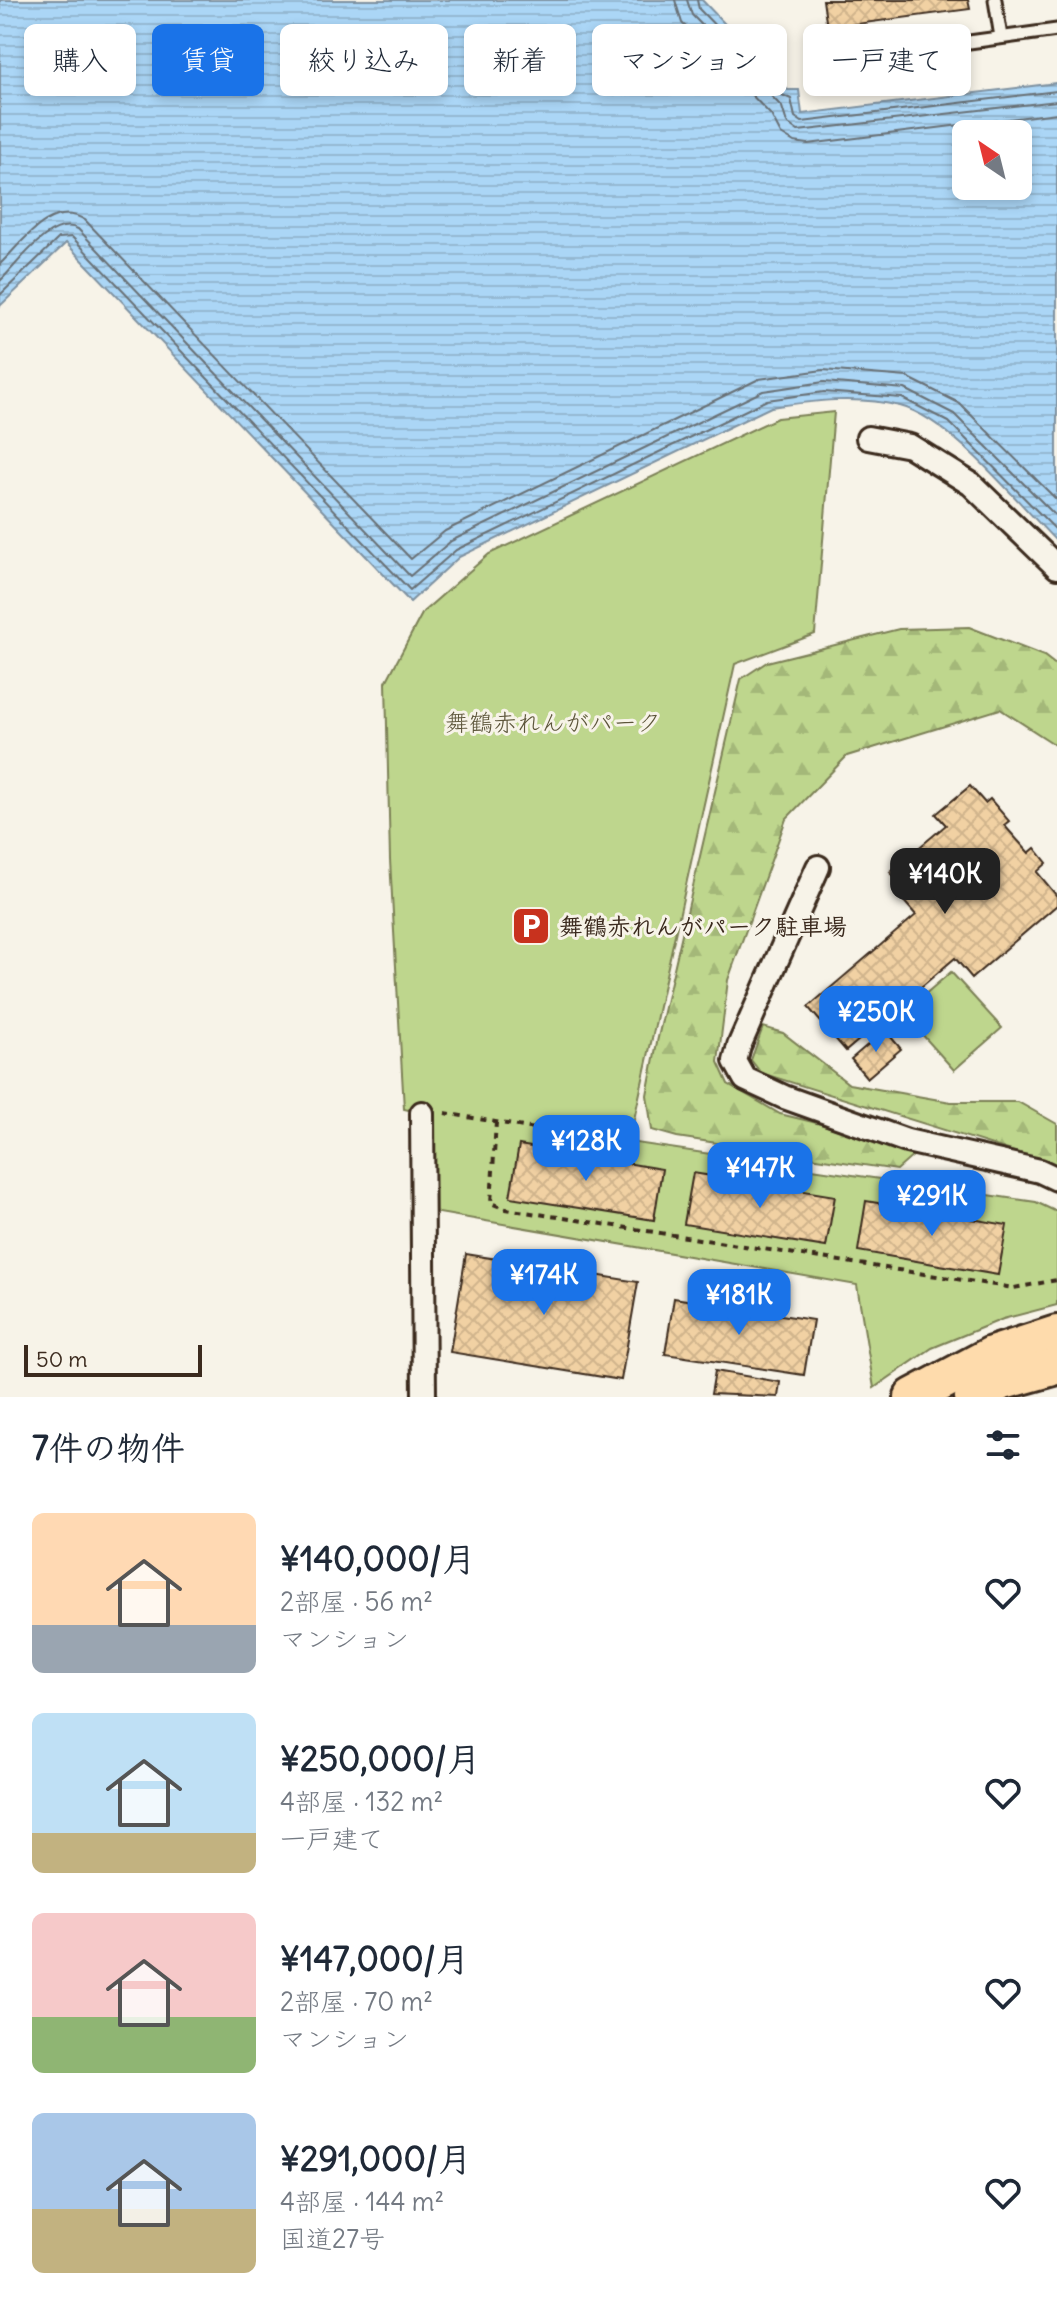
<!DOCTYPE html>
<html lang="ja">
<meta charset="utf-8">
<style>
body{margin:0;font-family:Delius,"Klee One",sans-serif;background:#f6f6f7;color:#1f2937;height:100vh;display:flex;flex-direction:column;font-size:30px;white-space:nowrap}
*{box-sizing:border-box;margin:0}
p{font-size:26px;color:#747a83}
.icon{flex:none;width:44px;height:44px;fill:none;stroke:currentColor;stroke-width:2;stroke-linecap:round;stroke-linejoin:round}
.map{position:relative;height:1397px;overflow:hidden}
.details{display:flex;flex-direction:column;background:#fff;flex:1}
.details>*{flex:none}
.top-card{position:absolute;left:24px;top:24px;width:1010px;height:72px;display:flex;gap:16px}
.needle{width:52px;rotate:325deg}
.fabs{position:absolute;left:952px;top:120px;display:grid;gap:16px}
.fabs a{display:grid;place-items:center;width:80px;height:80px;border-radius:12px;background:#fff;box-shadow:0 4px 12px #0003;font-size:40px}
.scale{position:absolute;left:24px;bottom:20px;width:178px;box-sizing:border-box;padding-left:8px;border:4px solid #3b2a1e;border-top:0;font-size:22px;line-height:28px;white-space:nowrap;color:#3b2a1e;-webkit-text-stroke:6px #f7f3e8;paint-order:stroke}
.price{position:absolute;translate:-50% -68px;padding:0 18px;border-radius:16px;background:#1a73e8;color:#fff;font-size:26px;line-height:52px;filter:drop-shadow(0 2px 4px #0008)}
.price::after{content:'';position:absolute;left:50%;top:48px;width:24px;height:18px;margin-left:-12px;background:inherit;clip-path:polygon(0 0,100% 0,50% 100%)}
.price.current{background:#222;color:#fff}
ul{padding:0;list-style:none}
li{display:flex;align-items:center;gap:24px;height:200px;padding:0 32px}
li span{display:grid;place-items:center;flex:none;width:224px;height:160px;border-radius:12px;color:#555}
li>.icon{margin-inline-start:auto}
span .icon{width:96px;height:96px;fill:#fffc;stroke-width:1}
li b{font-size:34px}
h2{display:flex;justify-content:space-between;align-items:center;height:96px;padding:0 32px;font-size:34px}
.tag{padding:0 28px;border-radius:12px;background:#fff;box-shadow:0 4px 12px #0003;font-size:28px;line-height:72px}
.tag.current{background:#1a73e8;color:#fff}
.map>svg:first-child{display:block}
.forest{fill:url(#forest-firs);stroke:#7c8056;stroke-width:2}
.park{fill:#bed68d;stroke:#7c8056;stroke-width:2}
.water{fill:url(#water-rules);stroke:#7e91a0;stroke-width:2;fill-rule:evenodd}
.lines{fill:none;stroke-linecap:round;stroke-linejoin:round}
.shore{stroke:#686f74;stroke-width:2}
.building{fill:url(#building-cross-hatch);stroke:#3b2a1e;stroke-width:2}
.service-casing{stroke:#3b2a1e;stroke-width:17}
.minor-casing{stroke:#3b2a1e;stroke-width:28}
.trunk-casing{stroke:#3b2a1e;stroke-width:42}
.path{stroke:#3b2a1e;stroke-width:4;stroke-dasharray:6 6;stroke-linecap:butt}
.service{stroke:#f7f3e8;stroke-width:11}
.minor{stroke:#f7f3e8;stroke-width:22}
.trunk{stroke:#fedbac;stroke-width:36}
.labels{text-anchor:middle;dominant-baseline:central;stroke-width:6;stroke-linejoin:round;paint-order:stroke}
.park-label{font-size:24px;fill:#5c553a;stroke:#f7f3e8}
.poi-label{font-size:24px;font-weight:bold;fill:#3b2a1e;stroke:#f7f3e8;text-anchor:start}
</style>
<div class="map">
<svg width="1057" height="1397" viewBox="0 0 1057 1397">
<defs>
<pattern id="forest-firs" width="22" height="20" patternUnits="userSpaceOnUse" patternTransform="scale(2)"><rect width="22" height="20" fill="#bed68d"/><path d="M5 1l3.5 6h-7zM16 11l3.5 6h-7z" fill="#a4b879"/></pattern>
<pattern id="water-rules" width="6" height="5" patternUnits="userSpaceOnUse" patternTransform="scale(2)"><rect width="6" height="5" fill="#abd6f6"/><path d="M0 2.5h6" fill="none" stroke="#94b8d2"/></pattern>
<pattern id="building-cross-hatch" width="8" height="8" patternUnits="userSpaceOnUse" patternTransform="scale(2)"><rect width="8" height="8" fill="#f1d1a3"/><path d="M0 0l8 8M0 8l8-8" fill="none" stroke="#d0b48c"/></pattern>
</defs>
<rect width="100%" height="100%" fill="#f7f3e8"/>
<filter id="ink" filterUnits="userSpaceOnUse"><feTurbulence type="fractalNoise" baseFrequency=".0125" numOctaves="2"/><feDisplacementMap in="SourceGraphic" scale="16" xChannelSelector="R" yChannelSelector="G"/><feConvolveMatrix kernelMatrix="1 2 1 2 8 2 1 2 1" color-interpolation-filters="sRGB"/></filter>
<g filter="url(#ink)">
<g class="forest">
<polygon points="969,627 1044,656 1057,666 1057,746 1000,709 847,756 786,819 728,980 718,1062 728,1084 780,1114 821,1124 914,1155 897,1170 677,1137 652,1130 647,1095 657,1042 741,679 767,662 899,629"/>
<polygon points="763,1027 783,1033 849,1084 951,1102 1018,1102 1057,1124 1057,1165 761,1073 751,1060"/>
</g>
<g class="park">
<polygon points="834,412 815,634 735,664 629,1142 1036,1202 1057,1212 1057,1305 1003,1319 932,1348 874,1388 857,1285 433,1212 431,1115 404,1109 390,860 386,682 423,612 489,554 777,418"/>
<polygon points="951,972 1002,1028 954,1070 903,1013"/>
</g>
<path class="water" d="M0 0H702L788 90H799L802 114 1057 83V542C1019 504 951 419 900 406 858 395 812 401 771 407L459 557 410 602 66 243 0 306ZM966 134H1018V186H966Z"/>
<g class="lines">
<g class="shore">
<polyline points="675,0 682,23 771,115 781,134 794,142 808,144 1057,113"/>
<polyline points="687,0 692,15 782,107 787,123 798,131 1057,101"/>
<polyline points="697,0 699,9 782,95 791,99 795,117 802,122 1057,91"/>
<path d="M0 264C22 243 51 199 85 220L411 559 445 531 759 379 823 370 907 377 959 403 1057 500"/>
<path d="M0 281C18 264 51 215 78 229L410 576 451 541 763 391 824 382 905 389 954 414 1057 517"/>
<polyline points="0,295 59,238 72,237 410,590 456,550 767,400 824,392 902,398 949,422 1057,531"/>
</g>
</g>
<g class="building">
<polygon points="823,0 968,0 970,9 827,28"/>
<polygon points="970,786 985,803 990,799 1009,821 1004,825 1029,853 1035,848 1047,863 1037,872 1057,896 1057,905 972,978 955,958 846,1051 808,1007 916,915 895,891 901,886 890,872 946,825 936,814"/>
<polygon points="885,1030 901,1049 867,1078 851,1059"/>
<polygon points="519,1145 662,1169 654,1220 510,1197"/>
<polygon points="693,1173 835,1196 826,1247 684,1224"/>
<polygon points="866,1201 1007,1225 998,1275 858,1251"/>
<polygon points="466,1254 638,1282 621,1380 450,1352"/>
<polygon points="674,1298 813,1320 804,1375 665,1354"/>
<polygon points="715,1371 780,1382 778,1397 711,1394"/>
</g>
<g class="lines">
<defs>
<g id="service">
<polyline points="995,0 1001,37"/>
<polyline points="837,60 1057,30"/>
</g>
<g id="minor">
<polyline points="868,438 910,446 971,484 1057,567"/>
<polyline points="818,867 739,1046 735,1061 745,1079 784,1097 907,1141 1040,1171 1057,1179"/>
<polyline points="422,1113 424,1397"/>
</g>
<g id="trunk">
<polyline points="913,1397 992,1355 1057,1334"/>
<polyline points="973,1397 1000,1382 1057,1366"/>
</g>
</defs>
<use href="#service" class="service-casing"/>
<use href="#minor" class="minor-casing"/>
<use href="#trunk" class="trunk-casing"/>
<g class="path">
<polyline points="445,1113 608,1142"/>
<polyline points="496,1122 491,1203 506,1209 1014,1288 1057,1280"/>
</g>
<use href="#service" class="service"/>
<use href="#minor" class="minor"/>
<use href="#trunk" class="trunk"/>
</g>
</g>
<defs>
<symbol id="parking-square" viewBox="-11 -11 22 22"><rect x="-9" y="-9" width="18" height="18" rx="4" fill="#c8321e" stroke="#f7f3e8"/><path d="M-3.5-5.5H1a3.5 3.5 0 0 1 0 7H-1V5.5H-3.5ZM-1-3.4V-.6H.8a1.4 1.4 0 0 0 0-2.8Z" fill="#fff"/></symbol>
</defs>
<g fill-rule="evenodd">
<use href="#parking-square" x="509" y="904" width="44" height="44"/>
</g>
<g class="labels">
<g class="park-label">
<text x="553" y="722">舞鶴赤れんがパーク</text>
</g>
<g class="poi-label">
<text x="559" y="926">舞鶴赤れんがパーク駐車場</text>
</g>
</g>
</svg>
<div class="fabs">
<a><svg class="needle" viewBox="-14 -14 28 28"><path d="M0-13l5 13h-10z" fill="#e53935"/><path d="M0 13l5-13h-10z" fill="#747a83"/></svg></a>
</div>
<div class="scale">50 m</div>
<b class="price current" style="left:945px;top:916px">¥140K</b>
<b class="price" style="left:876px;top:1054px">¥250K</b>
<b class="price" style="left:586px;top:1183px">¥128K</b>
<b class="price" style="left:760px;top:1210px">¥147K</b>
<b class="price" style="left:932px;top:1238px">¥291K</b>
<b class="price" style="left:544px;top:1317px">¥174K</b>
<b class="price" style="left:739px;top:1337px">¥181K</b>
<div class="top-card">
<a class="tag">購入</a>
<a class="tag current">賃貸</a>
<a class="tag">絞り込み</a>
<a class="tag">新着</a>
<a class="tag">マンション</a>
<a class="tag">一戸建て</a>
</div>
</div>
<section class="details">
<h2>7件の物件<svg class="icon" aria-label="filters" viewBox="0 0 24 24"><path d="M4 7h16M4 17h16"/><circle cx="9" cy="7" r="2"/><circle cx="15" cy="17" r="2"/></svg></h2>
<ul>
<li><span style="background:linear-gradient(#ffd9b3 70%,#9aa5b1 0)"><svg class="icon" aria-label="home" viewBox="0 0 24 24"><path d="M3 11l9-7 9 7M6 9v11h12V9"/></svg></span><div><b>¥140,000/月</b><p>2部屋 · 56 m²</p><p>マンション</p></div><svg class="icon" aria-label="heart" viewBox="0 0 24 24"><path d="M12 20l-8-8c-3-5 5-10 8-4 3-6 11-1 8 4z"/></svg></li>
<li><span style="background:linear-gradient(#bfe0f5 75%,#c2b280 0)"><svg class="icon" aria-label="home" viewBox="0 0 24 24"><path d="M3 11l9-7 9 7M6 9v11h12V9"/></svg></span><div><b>¥250,000/月</b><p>4部屋 · 132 m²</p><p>一戸建て</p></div><svg class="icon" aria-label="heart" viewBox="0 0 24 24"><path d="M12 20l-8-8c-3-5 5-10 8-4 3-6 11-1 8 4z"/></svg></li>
<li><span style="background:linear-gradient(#f6c9c9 65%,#8fb573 0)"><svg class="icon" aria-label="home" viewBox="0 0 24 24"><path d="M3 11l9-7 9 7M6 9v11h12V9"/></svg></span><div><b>¥147,000/月</b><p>2部屋 · 70 m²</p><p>マンション</p></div><svg class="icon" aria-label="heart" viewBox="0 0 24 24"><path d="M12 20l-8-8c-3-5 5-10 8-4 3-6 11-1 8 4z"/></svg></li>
<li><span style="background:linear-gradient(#a9c7e8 60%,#c2b280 0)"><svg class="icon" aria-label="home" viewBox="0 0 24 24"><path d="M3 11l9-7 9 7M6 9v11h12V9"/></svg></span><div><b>¥291,000/月</b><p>4部屋 · 144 m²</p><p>国道27号</p></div><svg class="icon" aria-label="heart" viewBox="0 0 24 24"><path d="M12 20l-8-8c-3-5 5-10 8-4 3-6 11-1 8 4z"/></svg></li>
</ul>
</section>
